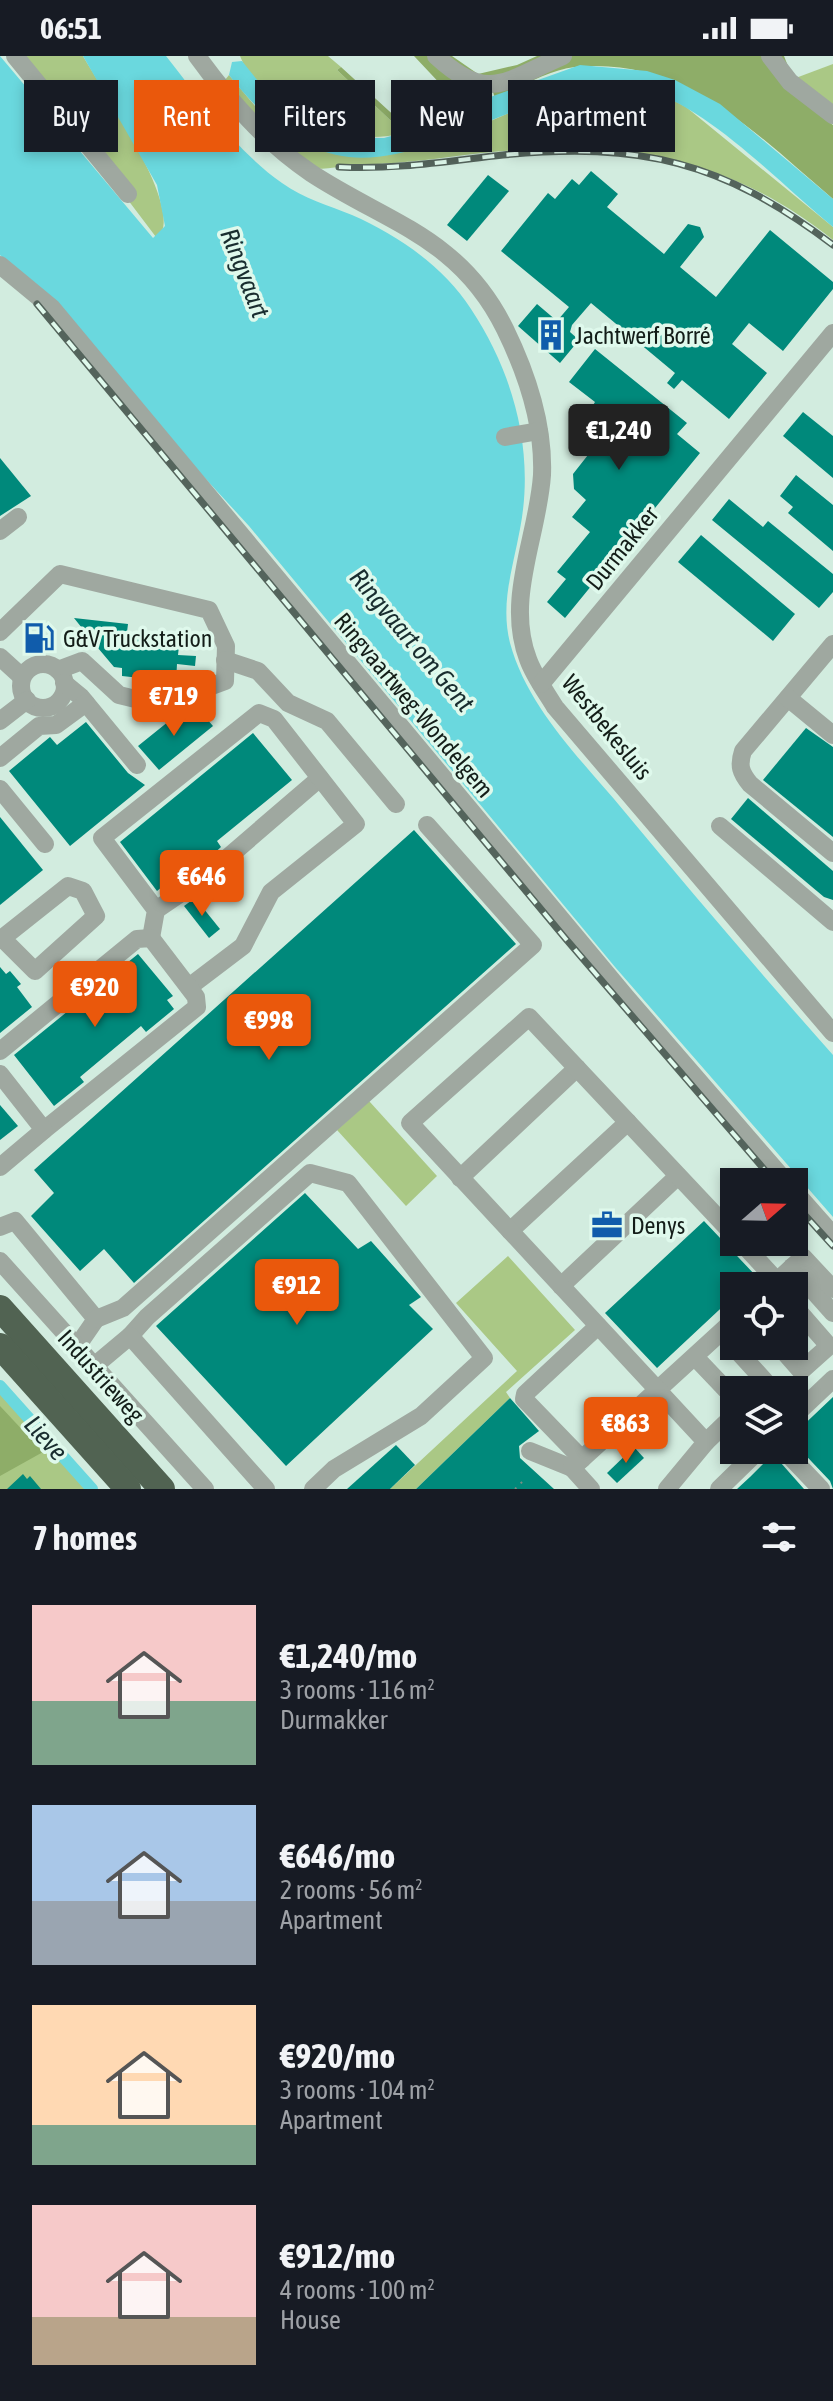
<!DOCTYPE html>
<meta charset="utf-8">
<style>
body{margin:0;font-family:"Asap Condensed",sans-serif;background:#20242c;color:#f1f3f6;height:100vh;display:flex;flex-direction:column;font-size:30px;white-space:nowrap}
*{box-sizing:border-box;margin:0}
p{font-size:26px;color:#9ea1a6}
.icon{flex:none;width:44px;height:44px;fill:none;stroke:currentColor;stroke-width:2;stroke-linecap:round;stroke-linejoin:round}
.map{position:relative;height:1433px;overflow:hidden}
.sheet{display:flex;flex-direction:column;background:#171b24;flex:1}
.sheet>*{flex:none}
.hud{position:absolute;left:24px;top:24px;width:786px;height:72px;display:flex;gap:16px}
.needle{width:52px;rotate:70deg}
.buttons{position:absolute;left:720px;top:1112px;display:grid;gap:16px}
.buttons a{display:grid;place-items:center;width:88px;height:88px;border-radius:0px;background:#171b24;box-shadow:0 4px 12px #0003;font-size:40px}
.price{position:absolute;translate:-50% -68px;padding:0 18px;border-radius:8px;background:#ea580c;color:#fff;font-size:26px;line-height:52px;filter:drop-shadow(0 2px 4px #0008)}
.price::after{content:'';position:absolute;left:50%;top:48px;width:24px;height:18px;margin-left:-12px;background:inherit;clip-path:polygon(0 0,100% 0,50% 100%)}
.price.active{background:#222;color:#fff}
ul{padding:0;list-style:none}
li{display:flex;align-items:center;gap:24px;height:200px;padding:0 32px}
li span{display:grid;place-items:center;flex:none;width:224px;height:160px;border-radius:0px;color:#555}
li>.icon{margin-inline-start:auto}
span .icon{width:96px;height:96px;fill:#fffc;stroke-width:1}
li b{font-size:34px}
h2{display:flex;justify-content:space-between;align-items:center;height:96px;padding:0 32px;font-size:34px}
.tag{padding:0 28px;border-radius:0px;background:#171b24;box-shadow:0 4px 12px #0003;font-size:28px;line-height:72px}
.tag.active{background:#ea580c;color:#fff}
.status{display:flex;justify-content:space-between;align-items:center;height:56px;padding:0 40px;background:#171b24;direction:ltr}
.status svg{height:22px;fill:currentColor}
.map>svg:first-child{display:block}
.green{fill:#aac885}
.forest{fill:#8ead68}
.water{fill:#6ad8de}
.lines{fill:none;stroke-linecap:round;stroke-linejoin:round}
.canal{stroke:#6ad8de;stroke-width:12}
.building{fill:#00897b}
.path{stroke:#7b8e84;stroke-width:2;stroke-dasharray:2 6;stroke-linecap:butt}
.minor{stroke:#9fa8a0;stroke-width:18}
.highway{stroke:#516352;stroke-width:26}
.rail-casing{stroke:#54645c;stroke-width:7}
.rail{stroke:#dff9ec;stroke-width:4;stroke-dasharray:12;stroke-linecap:butt}
.labels{text-anchor:middle;dominant-baseline:central;stroke-width:7;stroke-linejoin:round;paint-order:stroke}
.poi-label{font-size:24px;fill:#131d18;stroke:#dff9ec;text-anchor:start}
.street-label{font-size:24px;fill:#131d18;stroke:#dff9ec}
.water-label{font-size:26px;font-style:italic;fill:#192d2f;stroke:#dff9ec}
</style>
<div class="status"><b>06:51</b><svg viewBox="0 0 49 12"><path d="M0 12V9h3v3zM5 12V6h3v6zM10 12V3h3v9zM15 12V0h3v12zM26 1h20v11H26zM47 4h2v5h-2z"/></svg></div>
<div class="map">
<svg width="833" height="1433" viewBox="0 0 833 1433">
<rect width="100%" height="100%" fill="#d2ecdf"/>
<g class="green">
<path d="M19 0H83C101 32 180 146 161 178L156 181Z"/>
<path d="M240 0H328L341 11 337 14 404 77C344 93 264 61 240 0Z"/>
<polygon points="833,8 833,56 793,23"/>
<path d="M229 19 255 50 305 90 436 89 511 56 583 32 604 28 639 32 661 38 686 51 833 171V184C715 89 594 82 449 101 414 106 380 108 346 110 337 111 324 114 315 112 289 105 244 45 225 24Z"/>
<polygon points="369,1045 437,1120 406,1150 337,1074"/>
<polygon points="508,1200 575,1274 506,1336 510,1342 416,1433 390,1433 517,1315 456,1247"/>
<polygon points="0,1337 85,1433 0,1433"/>
</g>
<g class="forest">
<path d="M414 0H452L478 18 517 9 537 0H784L793 23 784 30 833 69V143C755 77 684 0 575 11 549 14 520 31 495 42L489 24 468 20 462 31V51Z"/>
<polygon points="341,11 400,65 407,67 426,59 433,65 404,77 337,14"/>
<polygon points="0,1350 43,1396 0,1420"/>
</g>
<g class="water">
<path d="M0 0 153 182 165 170 157 129 83 0H166C201 44 235 94 282 127 304 143 328 149 352 159 398 179 444 211 471 253 514 318 535 396 520 473 513 512 500 547 510 587 528 653 582 704 624 755 693 838 762 919 833 999V1161L615 911 249 470 0 199Z"/>
<path d="M242 5 274 45 317 72 363 82H384L409 75 465 50 580 9 647 15 675 24 720 48 833 143V171C781 129 706 48 642 33 606 25 575 33 541 45 409 92 337 156 229 19L232 6Z"/>
</g>
<g class="lines">
<polyline class="canal" points="0,1330 92,1433"/>
</g>
<g class="building">
<polygon points="591,115 618,138 607,151 664,198 688,168 700,171 704,181 680,211 716,241 770,174 833,226 833,233 783,295 749,267 732,288 767,317 729,363 682,324 674,333 667,327 675,317 591,247 572,269 570,276 579,284 560,307 518,270 537,248 557,265 569,251 501,195 548,137 555,143 572,123 579,129"/>
<polygon points="488,119 509,135 467,185 447,169"/>
<polygon points="595,293 687,367 677,378 700,397 565,562 547,546 566,523 557,516 590,476 572,461 586,444 574,433 573,418 610,371 590,354 595,346 569,326"/>
<polygon points="803,356 833,380 833,422 783,380"/>
<polygon points="0,402 31,440 0,460"/>
<polygon points="796,419 833,449 833,495 788,457 793,451 780,440"/>
<polygon points="729,443 763,471 768,465 833,518 833,536 819,552 712,464"/>
<polygon points="701,479 795,558 773,585 678,506"/>
<polygon points="74,562 128,568 127,576 180,581 178,599 196,600 195,610 177,608 176,626 122,620 122,612 114,611 98,592 89,591 90,582"/>
<polygon points="199,654 213,670 159,714 138,690 179,657 185,665"/>
<polygon points="86,666 128,717 145,729 70,790 9,715 50,681 57,689"/>
<polygon points="806,672 833,691 833,781 763,724"/>
<polygon points="253,677 292,724 217,785 221,791 209,802 204,796 157,835 120,786"/>
<polygon points="748,742 833,815 833,844 824,841 731,763"/>
<polygon points="0,761 43,814 0,849"/>
<polygon points="414,774 516,888 134,1227 104,1193 80,1215 31,1160 54,1137 34,1114"/>
<polygon points="195,842 220,873 209,882 184,850"/>
<polygon points="138,898 173,940 167,944 174,953 146,976 141,970 80,1021 84,1026 54,1050 14,999"/>
<polygon points="0,911 6,918 10,915 21,928 17,931 32,951 0,977"/>
<polygon points="0,1049 18,1070 0,1084"/>
<polygon points="305,1137 358,1193 371,1185 421,1241 409,1249 433,1273 286,1410 156,1270"/>
<polygon points="704,1165 756,1220 745,1230 734,1230 734,1240 657,1312 605,1257"/>
<polygon points="833,1341 833,1433 830,1425 794,1387 794,1378"/>
<polygon points="510,1342 539,1375 519,1390 520,1402 554,1433 416,1433"/>
<polygon points="396,1389 415,1409 390,1433 347,1433"/>
<polygon points="634,1391 644,1402 617,1427 607,1417"/>
<polygon points="773,1398 804,1433 737,1433 750,1421"/>
<polygon points="23,1418 27,1423 30,1420 41,1433 7,1433"/>
</g>
<g class="lines">
<polyline class="path" points="515,1433 523,1425"/>
<g class="minor">
<polyline points="15,0 128,138"/>
<path d="M197 0C229 44 265 86 311 117 387 167 460 181 505 273 527 318 544 368 542 419 538 480 505 543 528 603 534 620 546 636 555 651L833 977"/>
<path d="M436 0C488 48 505 25 563 0"/>
<polyline points="770,0 790,26 833,59"/>
<polyline points="0,209 52,252 626,941 786,1126"/>
<polyline points="505,381 539,375"/>
<polyline points="0,475 18,461"/>
<polyline points="0,576 60,518 209,554 226,590 225,625 160,649 119,639 82,605 58,614"/>
<path d="M833 588 743 695C738 710 741 717 750 728L833 797"/>
<polyline points="0,601 22,621"/>
<polyline points="225,604 258,615 288,647 327,665 396,748"/>
<circle cx="43" cy="630" r="22"/>
<polyline points="64,627 81,641 137,709"/>
<polyline points="541,628 833,277"/>
<polyline points="788,642 833,679"/>
<polyline points="0,665 27,644"/>
<polyline points="0,702 39,670 56,669 86,647"/>
<polyline points="0,733 45,788"/>
<polyline points="720,770 833,866"/>
<polyline points="156,854 206,820 320,722"/>
<polyline points="151,882 156,854 102,782 259,657 274,663 356,768 271,836 243,890 189,931"/>
<polyline points="0,884 68,830 83,835 96,860 35,915 4,884"/>
<polyline points="0,995 137,883 151,882 196,941 197,951 44,1074"/>
<polyline points="0,1018 44,1074 0,1111"/>
<polyline points="460,1122 577,1012"/>
<polyline points="794,1135 833,1179"/>
<polyline points="0,1171 15,1165 96,1263 76,1292"/>
<polyline points="510,1175 628,1066"/>
<polyline points="741,1186 777,1225 771,1230"/>
<polyline points="0,1205 205,1433"/>
<polyline points="792,1211 833,1257"/>
<polyline points="777,1225 803,1201 833,1233"/>
<polyline points="561,1230 678,1120"/>
<polyline points="96,1263 123,1252 533,889 427,769"/>
<polyline points="721,1277 773,1334"/>
<polyline points="130,1280 147,1261 310,1117 348,1127 484,1302 421,1360 334,1413 313,1433"/>
<polyline points="779,1290 801,1315 829,1290 794,1250"/>
<polyline points="695,1301 734,1342"/>
<polyline points="93,1311 130,1280 266,1433"/>
<polyline points="794,1360 833,1323"/>
<polyline points="706,1386 732,1361"/>
<polyline points="784,1394 821,1433"/>
<polyline points="530,1395 572,1412"/>
<polyline points="582,1403 524,1343 525,1338 598,1270"/>
<polyline points="591,1433 572,1412 734,1264"/>
<polyline points="667,1433 706,1386 410,1067 529,961 734,1179"/>
<polyline points="719,1433 759,1394"/>
</g>
<g class="highway">
<polyline points="0,1252 162,1433"/>
<polyline points="0,1290 128,1433"/>
</g>
<defs>
<g id="rail">
<path d="M339 111C395 114 448 105 503 99 641 86 722 105 833 189"/>
<polyline points="37,248 565,882 775,1126"/>
<polyline points="794,1147 833,1190"/>
</g>
</defs>
<use href="#rail" class="rail-casing"/>
<use href="#rail" class="rail"/>
</g>
<defs>
<symbol id="building-bare" viewBox="-9 -9 18 18"><path d="M-4-6H4V6H1V3H-1V6H-4ZM-2.5-4.3h1.7v1.8h-1.7ZM.8-4.3h1.7v1.8H.8ZM-2.5-1h1.7V.8h-1.7ZM.8-1h1.7V.8H.8Z" fill="#105cab" stroke="#dff9ec" stroke-width="2.5" paint-order="stroke"/></symbol>
<symbol id="fuel-bare" viewBox="-9 -9 18 18"><path d="M-5.5-6h7V0h2V4h1.3V-2.5L3-4.5l.8-.8L6-3V5H2.5V1h-1V6h-7ZM-4.2-4.7v3.2H.2V-4.7Z" fill="#105cab" stroke="#dff9ec" stroke-width="2.5" paint-order="stroke"/></symbol>
<symbol id="office-bare" viewBox="-9 -9 18 18"><path d="M-6-3h4V-5.5h4V-3h4V5H-6ZM-1-4.5V-3h2v-1.5ZM-6 0V1H6V0Z" fill="#105cab" stroke="#dff9ec" stroke-width="2.5" paint-order="stroke"/></symbol>
</defs>
<g fill-rule="evenodd">
<use href="#building-bare" x="529" y="257" width="44" height="44"/>
<use href="#fuel-bare" x="17" y="560" width="44" height="44"/>
<use href="#office-bare" x="585" y="1147" width="44" height="44"/>
</g>
<g class="labels">
<g class="poi-label">
<text x="575" y="279">Jachtwerf Borré</text>
<text x="63" y="582">G&amp;V Truckstation</text>
<text x="631" y="1169">Denys</text>
</g>
<g class="street-label">
<text transform="translate(622 492) rotate(-51)">Durmakker</text>
<text transform="translate(414 649) rotate(50)">Ringvaartweg-Wondelgem</text>
<text transform="translate(607 671) rotate(51)">Westbekesluis</text>
<text transform="translate(101 1320) rotate(48)">Industrieweg</text>
</g>
<g class="water-label">
<text transform="translate(245 217) rotate(69)">Ringvaart</text>
<text transform="translate(412 584) rotate(50)">Ringvaart om Gent</text>
<text transform="translate(46 1382) rotate(48)">Lieve</text>
</g>
</g>
</svg>
<div class="buttons">
<a><svg class="needle" viewBox="-14 -14 28 28"><path d="M0-13l5 13h-10z" fill="#e53935"/><path d="M0 13l5-13h-10z" fill="#9ea1a6"/></svg></a>
<a><svg class="icon" aria-label="locate" viewBox="0 0 24 24"><circle cx="12" cy="12" r="6"/><path d="M12 2v4M12 18v4M2 12h4M18 12h4"/></svg></a>
<a><svg class="icon" aria-label="layers" viewBox="0 0 24 24"><path d="M12 4l9 5-9 5-9-5zM3 14l9 5 9-5"/></svg></a>
</div>
<b class="price active" style="left:619px;top:416px">€1,240</b>
<b class="price" style="left:174px;top:682px">€719</b>
<b class="price" style="left:202px;top:862px">€646</b>
<b class="price" style="left:95px;top:973px">€920</b>
<b class="price" style="left:269px;top:1006px">€998</b>
<b class="price" style="left:297px;top:1271px">€912</b>
<b class="price" style="left:626px;top:1409px">€863</b>
<div class="hud">
<a class="tag">Buy</a>
<a class="tag active">Rent</a>
<a class="tag">Filters</a>
<a class="tag">New</a>
<a class="tag">Apartment</a>
</div>
</div>
<section class="sheet">
<h2>7 homes<svg class="icon" aria-label="filters" viewBox="0 0 24 24"><path d="M4 7h16M4 17h16"/><circle cx="9" cy="7" r="2"/><circle cx="15" cy="17" r="2"/></svg></h2>
<ul>
<li><span style="background:linear-gradient(#f6c9c9 60%,#7fa58c 0)"><svg class="icon" aria-label="home" viewBox="0 0 24 24"><path d="M3 11l9-7 9 7M6 9v11h12V9"/></svg></span><div><b>€1,240/mo</b><p>3 rooms · 116 m²</p><p>Durmakker</p></div></li>
<li><span style="background:linear-gradient(#a9c7e8 60%,#9aa5b1 0)"><svg class="icon" aria-label="home" viewBox="0 0 24 24"><path d="M3 11l9-7 9 7M6 9v11h12V9"/></svg></span><div><b>€646/mo</b><p>2 rooms · 56 m²</p><p>Apartment</p></div></li>
<li><span style="background:linear-gradient(#ffd9b3 75%,#7fa58c 0)"><svg class="icon" aria-label="home" viewBox="0 0 24 24"><path d="M3 11l9-7 9 7M6 9v11h12V9"/></svg></span><div><b>€920/mo</b><p>3 rooms · 104 m²</p><p>Apartment</p></div></li>
<li><span style="background:linear-gradient(#f6c9c9 70%,#b9a48a 0)"><svg class="icon" aria-label="home" viewBox="0 0 24 24"><path d="M3 11l9-7 9 7M6 9v11h12V9"/></svg></span><div><b>€912/mo</b><p>4 rooms · 100 m²</p><p>House</p></div></li>
</ul>
</section>
